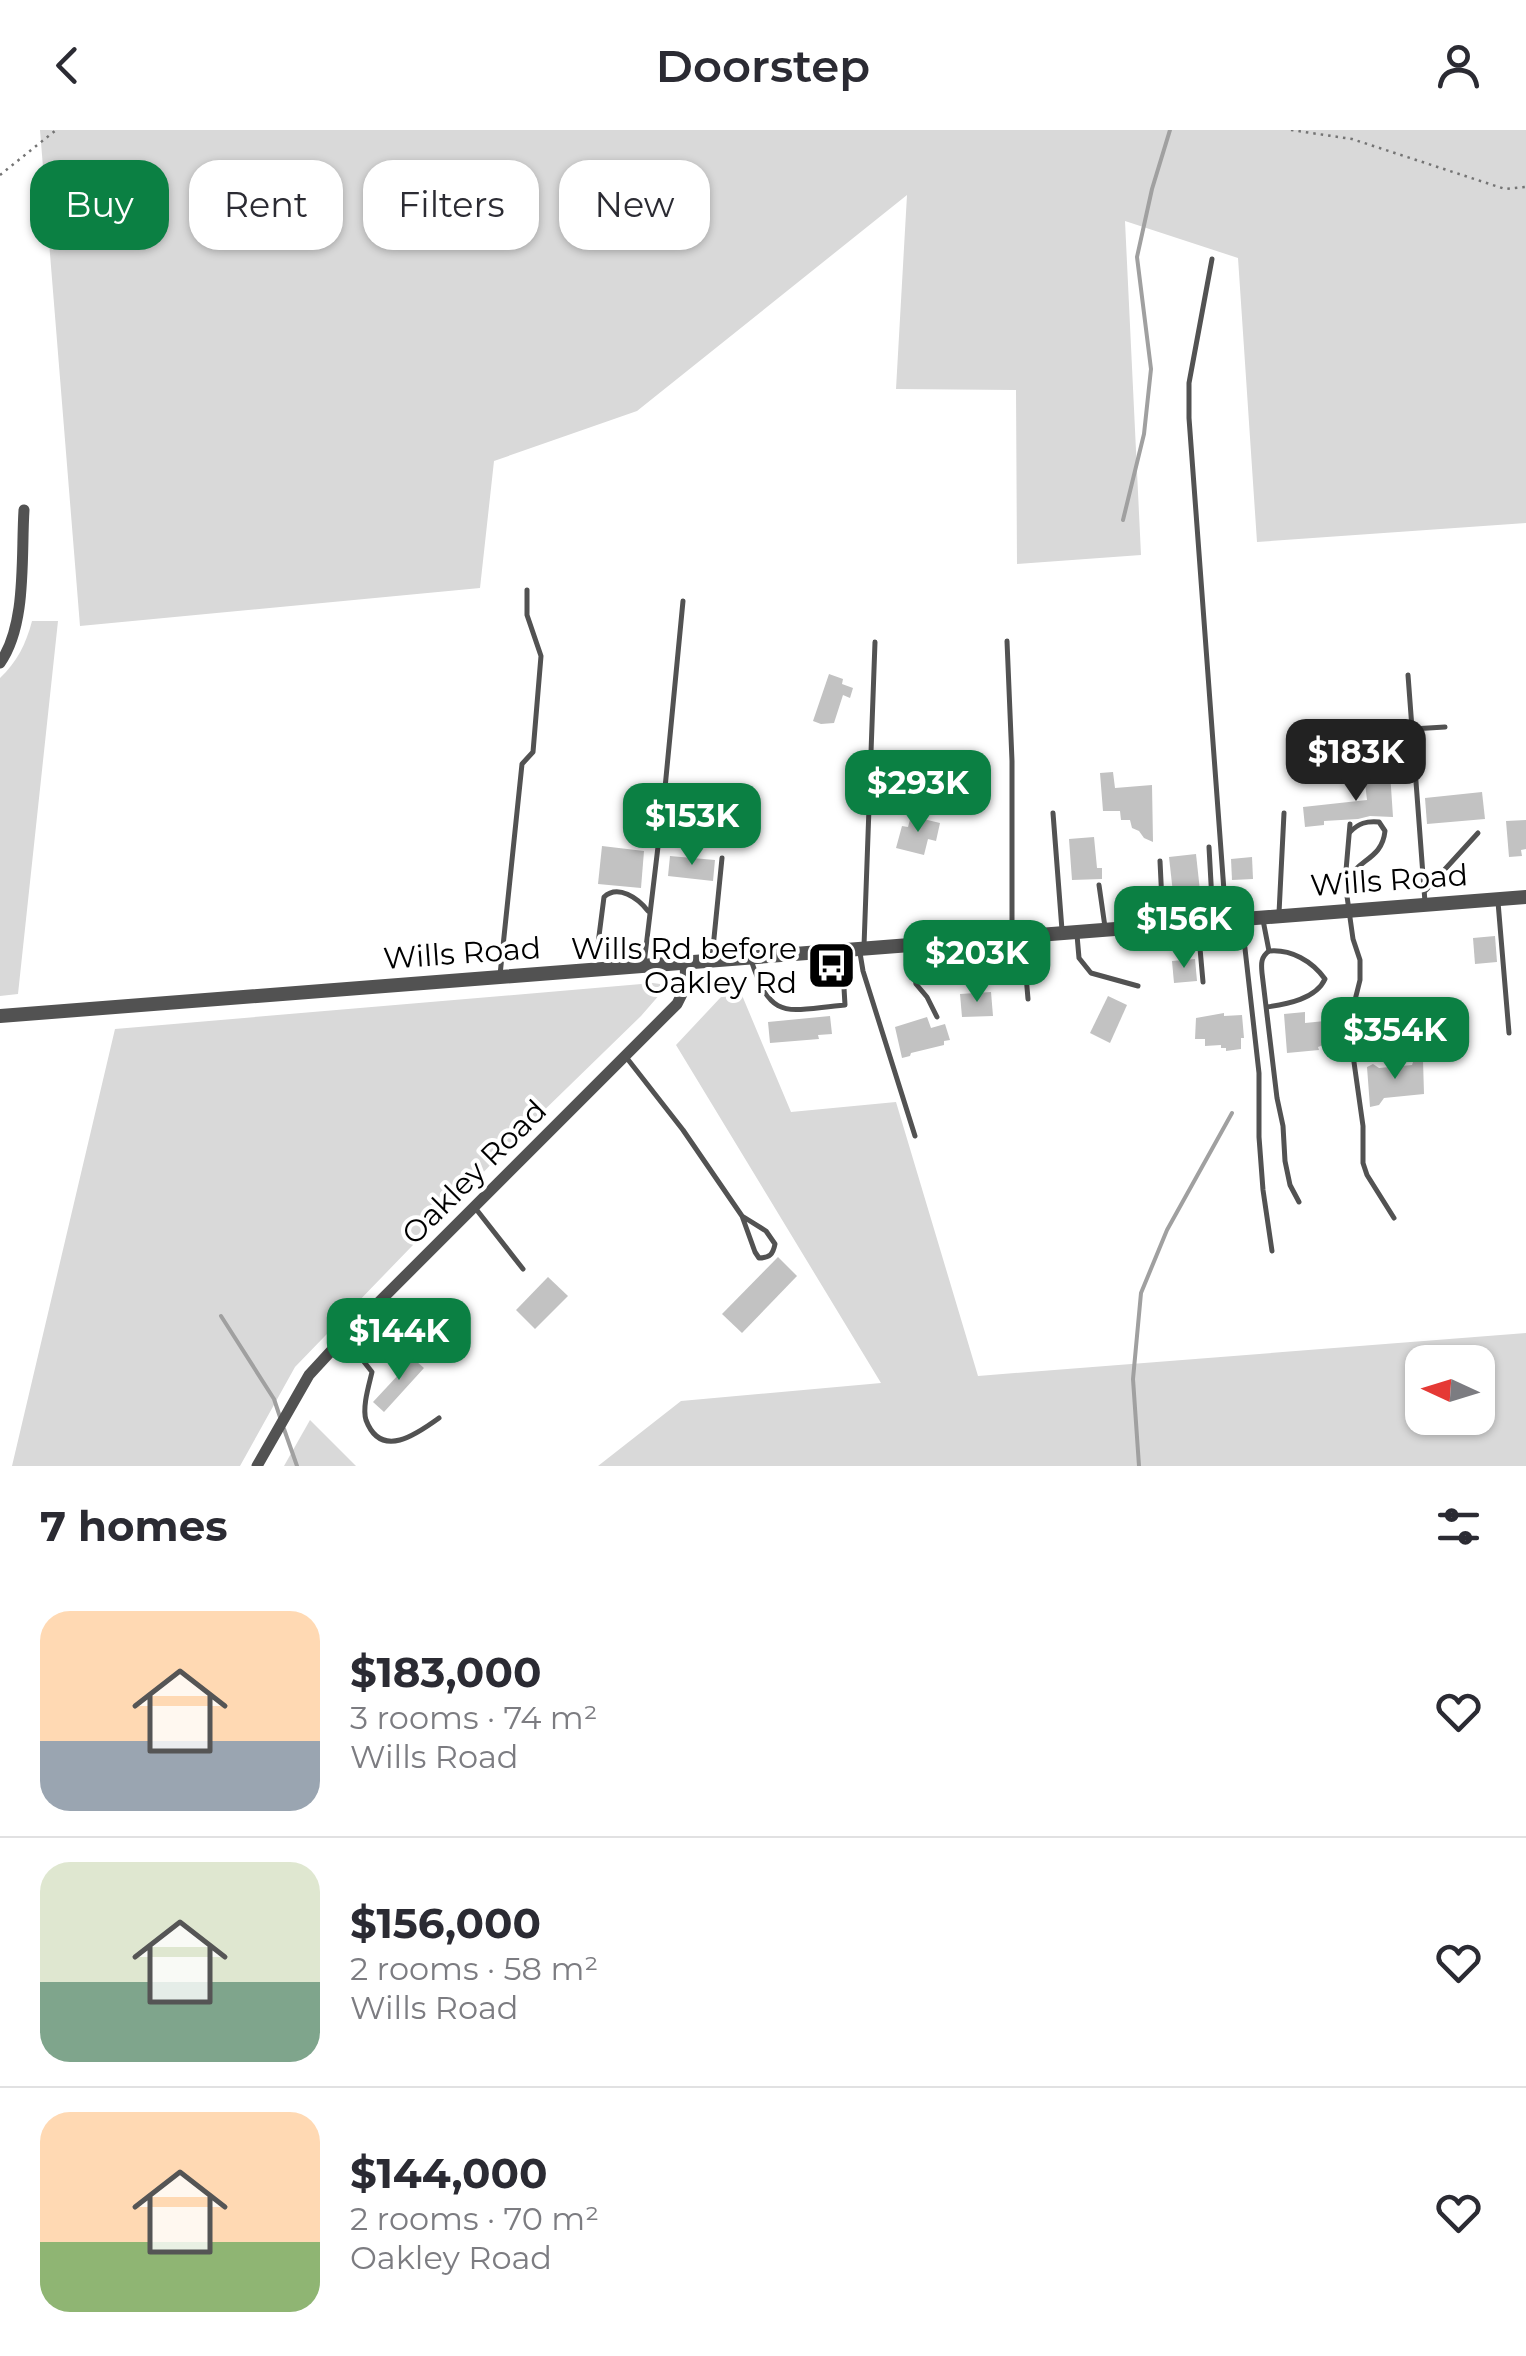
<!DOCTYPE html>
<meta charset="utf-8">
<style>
body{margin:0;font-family:Montserrat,sans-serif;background:#f7f7f7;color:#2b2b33;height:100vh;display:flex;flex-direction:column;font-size:38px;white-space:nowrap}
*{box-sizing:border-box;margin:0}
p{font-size:32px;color:#7c7c81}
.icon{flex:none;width:55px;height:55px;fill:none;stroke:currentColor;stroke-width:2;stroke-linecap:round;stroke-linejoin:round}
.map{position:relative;height:1336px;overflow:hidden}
.panel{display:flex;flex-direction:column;background:#fff;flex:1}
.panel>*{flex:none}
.hud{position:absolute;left:30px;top:30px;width:1000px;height:90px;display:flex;gap:20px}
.needle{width:65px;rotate:274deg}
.fabs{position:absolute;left:1405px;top:1215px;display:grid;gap:20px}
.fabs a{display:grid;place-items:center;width:90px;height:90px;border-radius:20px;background:#fff;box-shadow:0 2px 8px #0004;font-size:50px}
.price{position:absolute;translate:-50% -85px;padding:0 22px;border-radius:20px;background:#0b8043;color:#fff;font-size:32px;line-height:65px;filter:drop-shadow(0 2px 5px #0008)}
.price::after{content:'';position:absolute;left:50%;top:60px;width:30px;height:22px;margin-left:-15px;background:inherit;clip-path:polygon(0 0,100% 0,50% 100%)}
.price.on{background:#222;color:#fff}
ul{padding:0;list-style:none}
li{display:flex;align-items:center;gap:30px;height:250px;padding:0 40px}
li+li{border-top:2px solid #e1e1e2}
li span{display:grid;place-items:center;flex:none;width:280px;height:200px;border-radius:30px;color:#555}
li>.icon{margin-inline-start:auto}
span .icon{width:120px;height:120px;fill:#fffc;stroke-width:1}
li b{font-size:42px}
h2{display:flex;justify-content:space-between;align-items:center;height:120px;padding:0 40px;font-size:42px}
.chip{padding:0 35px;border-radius:30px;background:#fff;box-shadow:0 2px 8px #0004;font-size:35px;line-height:90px}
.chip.on{background:#0b8043;color:#fff}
header{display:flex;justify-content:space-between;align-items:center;height:130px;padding:0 40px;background:#fff;font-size:45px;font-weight:600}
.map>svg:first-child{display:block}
.green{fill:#d9d9d9;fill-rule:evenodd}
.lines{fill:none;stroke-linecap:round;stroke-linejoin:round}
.stream{stroke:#a0a0a0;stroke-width:4}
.building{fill:#c2c2c2}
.path{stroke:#747474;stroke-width:2.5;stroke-dasharray:2.5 5;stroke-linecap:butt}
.service{stroke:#525252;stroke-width:5}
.minor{stroke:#525252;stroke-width:11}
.tertiary{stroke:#525252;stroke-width:14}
.labels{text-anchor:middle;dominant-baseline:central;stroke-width:8;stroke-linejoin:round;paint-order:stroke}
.street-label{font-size:30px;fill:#000;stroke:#fff}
.poi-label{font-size:30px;fill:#000;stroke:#fff;text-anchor:end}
</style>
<header><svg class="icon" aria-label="back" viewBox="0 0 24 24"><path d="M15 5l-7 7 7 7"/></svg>Doorstep<svg class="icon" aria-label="person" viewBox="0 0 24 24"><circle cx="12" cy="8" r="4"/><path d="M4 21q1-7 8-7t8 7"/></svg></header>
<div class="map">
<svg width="1526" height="1336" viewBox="0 0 1526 1336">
<rect width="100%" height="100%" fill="#fff"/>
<g class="green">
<polygon points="40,0 1526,0 1526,393 1257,412 1238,128 1125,91 1141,425 1017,434 1016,260 896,259 907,65 637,281 494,331 480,458 80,496"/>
<path d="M32 491H58L18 864 0 866V548C17 532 26 514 32 491Z"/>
<path d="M736 851 791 982 896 972 978 1246 1526 1203V1336H598L681 1271 881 1253 676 915ZM1422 1232H1478V1288H1422Z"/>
<polygon points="653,853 660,854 661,863 641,886 531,993 295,1237 240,1336 12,1336 115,899"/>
<polygon points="310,1290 356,1336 284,1336"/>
</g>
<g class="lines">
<g class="stream">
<polyline points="1123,390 1144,304 1151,239 1137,127 1152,59 1170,0"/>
<polyline points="221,1186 274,1269 281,1290"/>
<polyline points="284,1299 297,1336"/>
<polyline points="1139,1336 1133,1249 1141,1163 1167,1100 1232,983"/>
</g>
</g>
<g class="building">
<polygon points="829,544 843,549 842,554 853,558 850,568 843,565 834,593 821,594 813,591"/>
<polygon points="1113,642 1115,658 1152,655 1153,712 1144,708 1139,701 1132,698 1130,690 1121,690 1120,681 1103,681 1100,643"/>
<polygon points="1390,642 1393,687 1370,686 1358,689 1324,691 1324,695 1305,697 1303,677 1367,670 1364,644"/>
<polygon points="1482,662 1485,689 1427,694 1425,668"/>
<polygon points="911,686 940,693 936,711 928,709 924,725 896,718 902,696 908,697"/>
<polygon points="1526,690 1526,719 1521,720 1522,726 1509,727 1506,691"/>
<polygon points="1094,707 1097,738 1102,738 1102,749 1072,750 1069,709"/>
<polygon points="602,716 644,721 641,758 598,754"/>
<polygon points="1196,724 1200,761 1173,763 1169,727"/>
<polygon points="670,726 715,730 713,751 668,746"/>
<polygon points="1252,727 1253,749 1232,750 1231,729"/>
<polygon points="1495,806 1497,832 1475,834 1473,808"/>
<polygon points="1195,829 1197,851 1174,853 1172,831"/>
<polygon points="991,862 993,886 962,887 960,864"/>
<polygon points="1108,866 1127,875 1110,913 1090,903"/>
<polygon points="1305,882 1305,893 1325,891 1326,914 1318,917 1319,920 1287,923 1284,884"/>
<polygon points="1224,883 1224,886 1242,885 1244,908 1241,908 1241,919 1226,921 1226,918 1221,918 1221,915 1205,916 1205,909 1195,909 1196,888"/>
<polygon points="830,886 832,904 818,905 819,909 770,913 768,892"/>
<polygon points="927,887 931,898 945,894 950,910 944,911 944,915 911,923 910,926 902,928 895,897"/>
<polygon points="1423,930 1424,964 1384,968 1379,975 1370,977 1367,937 1373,934 1379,938 1412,935 1413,932"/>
<polygon points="778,1127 797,1146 742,1203 722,1184"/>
<polygon points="548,1147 568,1166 535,1199 516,1180"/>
<polygon points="409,1225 424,1238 384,1282 373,1272 400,1243 396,1239"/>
</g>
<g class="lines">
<g class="path">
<polyline points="1291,0 1352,9 1505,59 1526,57"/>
<polyline points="0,45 56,0"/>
</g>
<g class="service">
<polyline points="1212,129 1189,253 1189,288 1226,788"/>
<polyline points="1007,511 1012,631 1012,804"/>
<polyline points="1408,545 1425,772"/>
<polyline points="1412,599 1445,597"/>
<polyline points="1053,683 1062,800"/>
<polyline points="1350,694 1345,752 1353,809 1360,830 1360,850 1350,890 1351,911 1363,996 1363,1033 1367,1045 1394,1088"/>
<polyline points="1209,717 1213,789"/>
<polyline points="1160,731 1163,793"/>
<path d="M1347 750C1360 728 1382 729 1385 701L1379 692C1366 691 1359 693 1350 702"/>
<polyline points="1099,755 1105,797"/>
<polyline points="1426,760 1478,703"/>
<polyline points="1498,772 1509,903"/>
<polyline points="1279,783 1284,683"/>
<path d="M1263 790 1269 821C1291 819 1312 831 1325 849 1316 869 1287 874 1267 877"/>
<polyline points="1242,792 1259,943 1259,1007 1263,1060 1272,1121"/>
<polyline points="1198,796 1203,852"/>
<polyline points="1077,805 1079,828 1091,843 1138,856"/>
<polyline points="1023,810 1028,869"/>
<polyline points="864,816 875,512"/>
<polyline points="909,819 916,854 927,867 937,887"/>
<path d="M1269 821C1261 827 1261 833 1262 843L1277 968 1283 996 1285 1031 1290 1055 1299 1072"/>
<polyline points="860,823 863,841 915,1006"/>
<polyline points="712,828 722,728"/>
<path d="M751 830C772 893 786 880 845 875L842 824"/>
<polyline points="644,834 665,658 683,471"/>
<path d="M595 837 604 767C618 754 638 768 648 781"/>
<polyline points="500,845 522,634 533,622 541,526 527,485 527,460"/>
<path d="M626 927 683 1000 742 1086 766 1101 775 1114C773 1124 770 1128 759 1128L755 1122 742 1086"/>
<polyline points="476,1079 523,1139"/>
<path d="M346 1209 372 1242C369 1255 362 1277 366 1290 381 1330 417 1304 439 1288"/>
</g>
<g class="minor">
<path d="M0 533C27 495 21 427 24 380"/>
<polyline points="257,1336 309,1245 344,1207 677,874 686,856 685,833"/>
</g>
<polyline class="tertiary" points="0,886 1526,767"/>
</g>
<defs>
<symbol id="bus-square" viewBox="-11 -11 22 22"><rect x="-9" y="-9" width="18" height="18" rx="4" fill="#000" stroke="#fff"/><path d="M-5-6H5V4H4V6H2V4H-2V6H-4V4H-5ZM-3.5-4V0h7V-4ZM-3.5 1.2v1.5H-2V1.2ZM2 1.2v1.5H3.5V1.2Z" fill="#fff"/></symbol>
</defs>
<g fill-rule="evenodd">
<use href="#bus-square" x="804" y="808" width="55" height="55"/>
</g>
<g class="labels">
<g class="street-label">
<text transform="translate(1389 750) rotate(-4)">Wills Road</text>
<text transform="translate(462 823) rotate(-4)">Wills Road</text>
<text transform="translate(474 1042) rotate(-45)">Oakley Road</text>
</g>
<g class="poi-label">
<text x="797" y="818">Wills Rd before<tspan x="797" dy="34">Oakley Rd</tspan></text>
</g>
</g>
</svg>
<div class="fabs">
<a><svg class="needle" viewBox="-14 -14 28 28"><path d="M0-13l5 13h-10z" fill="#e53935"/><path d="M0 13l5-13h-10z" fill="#7c7c81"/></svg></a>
</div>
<b class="price on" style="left:1356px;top:674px">$183K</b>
<b class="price" style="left:918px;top:705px">$293K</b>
<b class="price" style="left:692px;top:738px">$153K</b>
<b class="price" style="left:1184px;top:841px">$156K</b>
<b class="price" style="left:977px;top:875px">$203K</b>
<b class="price" style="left:1395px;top:952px">$354K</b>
<b class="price" style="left:399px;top:1253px">$144K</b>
<div class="hud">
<a class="chip on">Buy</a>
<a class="chip">Rent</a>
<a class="chip">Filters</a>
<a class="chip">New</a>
</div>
</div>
<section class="panel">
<h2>7 homes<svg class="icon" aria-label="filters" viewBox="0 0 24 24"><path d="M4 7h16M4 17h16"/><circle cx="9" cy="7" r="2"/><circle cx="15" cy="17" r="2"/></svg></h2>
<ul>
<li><span style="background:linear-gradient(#ffd9b3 65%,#9aa5b1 0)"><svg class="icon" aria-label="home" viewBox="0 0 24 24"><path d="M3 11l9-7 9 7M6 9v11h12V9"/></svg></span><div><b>$183,000</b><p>3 rooms · 74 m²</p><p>Wills Road</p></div><svg class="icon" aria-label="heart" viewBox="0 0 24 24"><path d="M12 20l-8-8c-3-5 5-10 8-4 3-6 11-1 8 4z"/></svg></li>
<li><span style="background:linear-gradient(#dfe7d0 60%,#7fa58c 0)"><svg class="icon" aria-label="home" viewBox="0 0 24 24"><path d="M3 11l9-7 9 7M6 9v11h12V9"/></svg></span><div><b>$156,000</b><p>2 rooms · 58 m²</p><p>Wills Road</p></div><svg class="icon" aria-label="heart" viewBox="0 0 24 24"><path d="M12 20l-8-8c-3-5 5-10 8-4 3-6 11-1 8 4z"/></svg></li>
<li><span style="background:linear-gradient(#ffd9b3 65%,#8fb573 0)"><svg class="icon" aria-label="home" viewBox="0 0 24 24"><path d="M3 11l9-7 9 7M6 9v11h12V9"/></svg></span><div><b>$144,000</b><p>2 rooms · 70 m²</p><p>Oakley Road</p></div><svg class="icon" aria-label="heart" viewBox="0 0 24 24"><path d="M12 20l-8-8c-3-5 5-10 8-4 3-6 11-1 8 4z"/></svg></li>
</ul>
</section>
